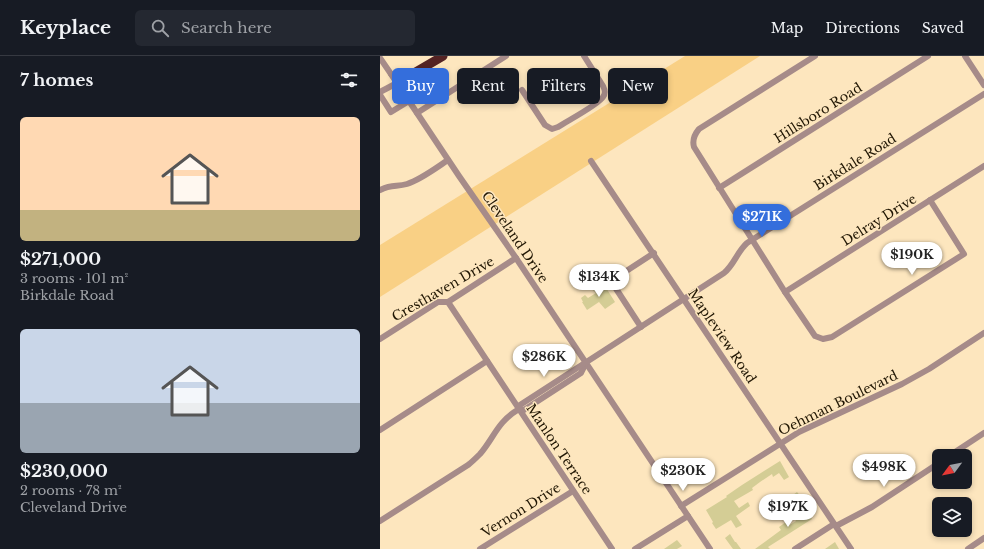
<!DOCTYPE html>
<meta charset="utf-8">
<style>
body{margin:0;font-family:"Libre Baskerville",serif;background:#242831;color:#f1f3f6;height:100vh;display:flex;flex-direction:column;font-size:15px;white-space:nowrap}
*{box-sizing:border-box;margin:0}
p{font-size:13px;color:#9ea1a6}
.icon{flex:none;width:22px;height:22px;fill:none;stroke:currentColor;stroke-width:2;stroke-linecap:round;stroke-linejoin:round}
.map{position:relative;flex:1;overflow:hidden}
.details{display:flex;flex-direction:column;background:#171b24;width:380px}
.details>*{flex:none}
.guide{position:absolute;left:12px;top:12px;width:380px;height:36px;display:flex;gap:8px}
.needle{width:26px;rotate:238deg}
.tools{position:absolute;left:552px;top:393px;display:grid;gap:8px}
.tools a{display:grid;place-items:center;width:40px;height:40px;border-radius:6px;background:#171b24;box-shadow:0 2px 6px #0003;font-size:20px}
.price{position:absolute;translate:-50% -34px;padding:0 9px;border-radius:14px;background:#fff;color:#222;font-size:13px;line-height:26px;filter:drop-shadow(0 1px 2px #0008)}
.price::after{content:'';position:absolute;left:50%;top:24px;width:12px;height:9px;margin-left:-6px;background:inherit;clip-path:polygon(0 0,100% 0,50% 100%)}
.price.selected{background:#346edc;color:#fff}
ul{padding:0;list-style:none}
li{display:grid;align-content:center;gap:8px;height:212px;padding:0 20px}
li span{display:grid;place-items:center;height:124px;border-radius:6px;color:#555}
li>.icon{margin-inline-start:auto}
span .icon{width:72px;height:72px;fill:#fffc;stroke-width:1}
li b{font-size:17px}
h2{display:flex;justify-content:space-between;align-items:center;height:48px;padding:0 20px;font-size:17px}
.pill{padding:0 14px;border-radius:6px;background:#171b24;box-shadow:0 2px 6px #0003;font-size:14px;line-height:36px}
.pill.selected{background:#346edc;color:#fff}
header{display:flex;align-items:center;gap:24px;box-sizing:border-box;height:56px;padding:0 20px;background:#171b24;border-bottom:1px solid #363941}
header strong{font-size:19px}
nav{display:flex;gap:22px;margin-inline-start:auto;font-size:14px}
.search{width:280px;height:36px;background:#242831;display:flex;align-items:center;gap:10px;box-sizing:border-box;padding:0 14px;border-radius:6px;color:#9ea1a6;font-size:15px}
main{display:flex;flex:1;min-height:0}
.map>svg:first-child{display:block}
.green{fill:#f9d085}
.building{fill:#d4cd95}
.lines{fill:none;stroke-linecap:round;stroke-linejoin:round}
.minor{stroke:#a68b89;stroke-width:6}
.highway{stroke:#542323;stroke-width:9}
.minor-bridge{stroke:#a68b89;stroke-width:6}
.labels{text-anchor:middle;dominant-baseline:central;stroke-width:3;stroke-linejoin:round;paint-order:stroke}
.street-label{font-size:13px;fill:#201603;stroke:#fde6be}
</style>
<header>
<strong>Keyplace</strong>
<div class="search"><svg class="icon" aria-label="search" viewBox="0 0 24 24"><circle cx="10" cy="10" r="6"/><path d="M15 15l6 6"/></svg>Search here</div>
<nav><a>Map</a><a>Directions</a><a>Saved</a></nav>
</header>
<main>
<section class="details">
<h2>7 homes<svg class="icon" aria-label="filters" viewBox="0 0 24 24"><path d="M4 7h16M4 17h16"/><circle cx="9" cy="7" r="2"/><circle cx="15" cy="17" r="2"/></svg></h2>
<ul>
<li><span style="background:linear-gradient(#ffd9b3 75%,#c2b280 0)"><svg class="icon" aria-label="home" viewBox="0 0 24 24"><path d="M3 11l9-7 9 7M6 9v11h12V9"/></svg></span><div><b>$271,000</b><p>3 rooms · 101 m²</p><p>Birkdale Road</p></div></li>
<li><span style="background:linear-gradient(#c9d6e8 60%,#9aa5b1 0)"><svg class="icon" aria-label="home" viewBox="0 0 24 24"><path d="M3 11l9-7 9 7M6 9v11h12V9"/></svg></span><div><b>$230,000</b><p>2 rooms · 78 m²</p><p>Cleveland Drive</p></div></li>
</ul>
</section>
<div class="map">
<svg width="604" height="493" viewBox="0 0 604 493">
<rect width="100%" height="100%" fill="#fde6be"/>
<polygon class="green" points="305,0 380,0 0,241 0,189"/>
<g class="building">
<polygon points="223,227 235,246 225,253 219,246 207,254 202,246 203,246 201,242 205,239 208,242 216,237 213,234"/>
<polygon points="400,405 409,421 404,424 399,417 393,421 392,418 380,426 372,432 373,434 354,445 359,452 368,446 370,450 356,460 362,469 356,472 351,464 336,473 332,467 333,466 326,454 347,441 346,440 362,429"/>
<polygon points="417,436 421,441 416,444 413,439"/>
<polygon points="414,451 418,458 428,452 430,455 428,457 432,463 388,491 390,493 375,493 401,474 399,471 406,466 408,470 416,465 410,454"/>
<polygon points="350,478 355,486 356,486 361,493 353,493 345,482"/>
<polygon points="297,484 302,490 297,493 284,493"/>
<polygon points="455,486 459,493 445,493"/>
</g>
<g class="lines">
<g class="minor">
<path d="M435 0 319 73C314 79 312 84 314 91L405 236 435 280 443 283 452 281 584 198 550 144"/>
<polyline points="585,0 604,29"/>
<polyline points="11,18 79,120 136,202 330,493"/>
<path d="M142 34 165 69 172 73 178 71C187 65 218 49 223 41 226 37 225 34 223 30L204 0"/>
<polyline points="0,36 17,27"/>
<polyline points="0,39 11,56 29,45"/>
<polyline points="37,57 126,0"/>
<polyline points="211,105 471,493"/>
<polyline points="339,132 548,0"/>
<path d="M0 134C11 128 17 131 27 128 40 124 56 112 68 104"/>
<polyline points="405,236 604,110"/>
<polyline points="68,246 232,493"/>
<polyline points="261,271 231,225 274,197"/>
<polyline points="0,283 58,246 68,246 136,202"/>
<polyline points="139,353 144,354 201,317 206,307"/>
<polyline points="0,374 107,305"/>
<polyline points="569,400 604,377"/>
<polyline points="301,450 419,376 522,328 549,313 604,277"/>
<path d="M0 465 88 409C92 406 96 402 100 398 114 382 117 366 139 353L140 349 344 217C354 209 357 196 367 187L604 38"/>
<polyline points="456,470 492,451 559,407"/>
<polyline points="100,493 193,435"/>
<polyline points="255,493 308,460"/>
<polyline points="415,493 454,468"/>
<polyline points="588,493 604,482"/>
</g>
<polyline class="highway" points="17,27 63,0"/>
<polyline class="minor-bridge" points="0,2 11,18"/>
</g>
<g class="labels">
<g class="street-label">
<text transform="translate(438 57) rotate(-32)">Hillsboro Road</text>
<text transform="translate(475 106) rotate(-32)">Birkdale Road</text>
<text transform="translate(499 164) rotate(-32)">Delray Drive</text>
<text transform="translate(135 181) rotate(56)">Cleveland Drive</text>
<text transform="translate(63 233) rotate(-30)">Cresthaven Drive</text>
<text transform="translate(342 280) rotate(56)">Mapleview Road</text>
<text transform="translate(458 347) rotate(-26)">Oehman Boulevard</text>
<text transform="translate(179 393) rotate(56)">Manlon Terrace</text>
<text transform="translate(141 454) rotate(-32)">Vernon Drive</text>
</g>
</g>
</svg>
<div class="tools">
<a><svg class="needle" viewBox="-14 -14 28 28"><path d="M0-13l5 13h-10z" fill="#e53935"/><path d="M0 13l5-13h-10z" fill="#9ea1a6"/></svg></a>
<a><svg class="icon" aria-label="layers" viewBox="0 0 24 24"><path d="M12 4l9 5-9 5-9-5zM3 14l9 5 9-5"/></svg></a>
</div>
<b class="price selected" style="left:382px;top:182px">$271K</b>
<b class="price" style="left:532px;top:220px">$190K</b>
<b class="price" style="left:219px;top:242px">$134K</b>
<b class="price" style="left:164px;top:322px">$286K</b>
<b class="price" style="left:504px;top:432px">$498K</b>
<b class="price" style="left:303px;top:436px">$230K</b>
<b class="price" style="left:408px;top:472px">$197K</b>
<div class="guide">
<a class="pill selected">Buy</a>
<a class="pill">Rent</a>
<a class="pill">Filters</a>
<a class="pill">New</a>
</div>
</div>
</main>
